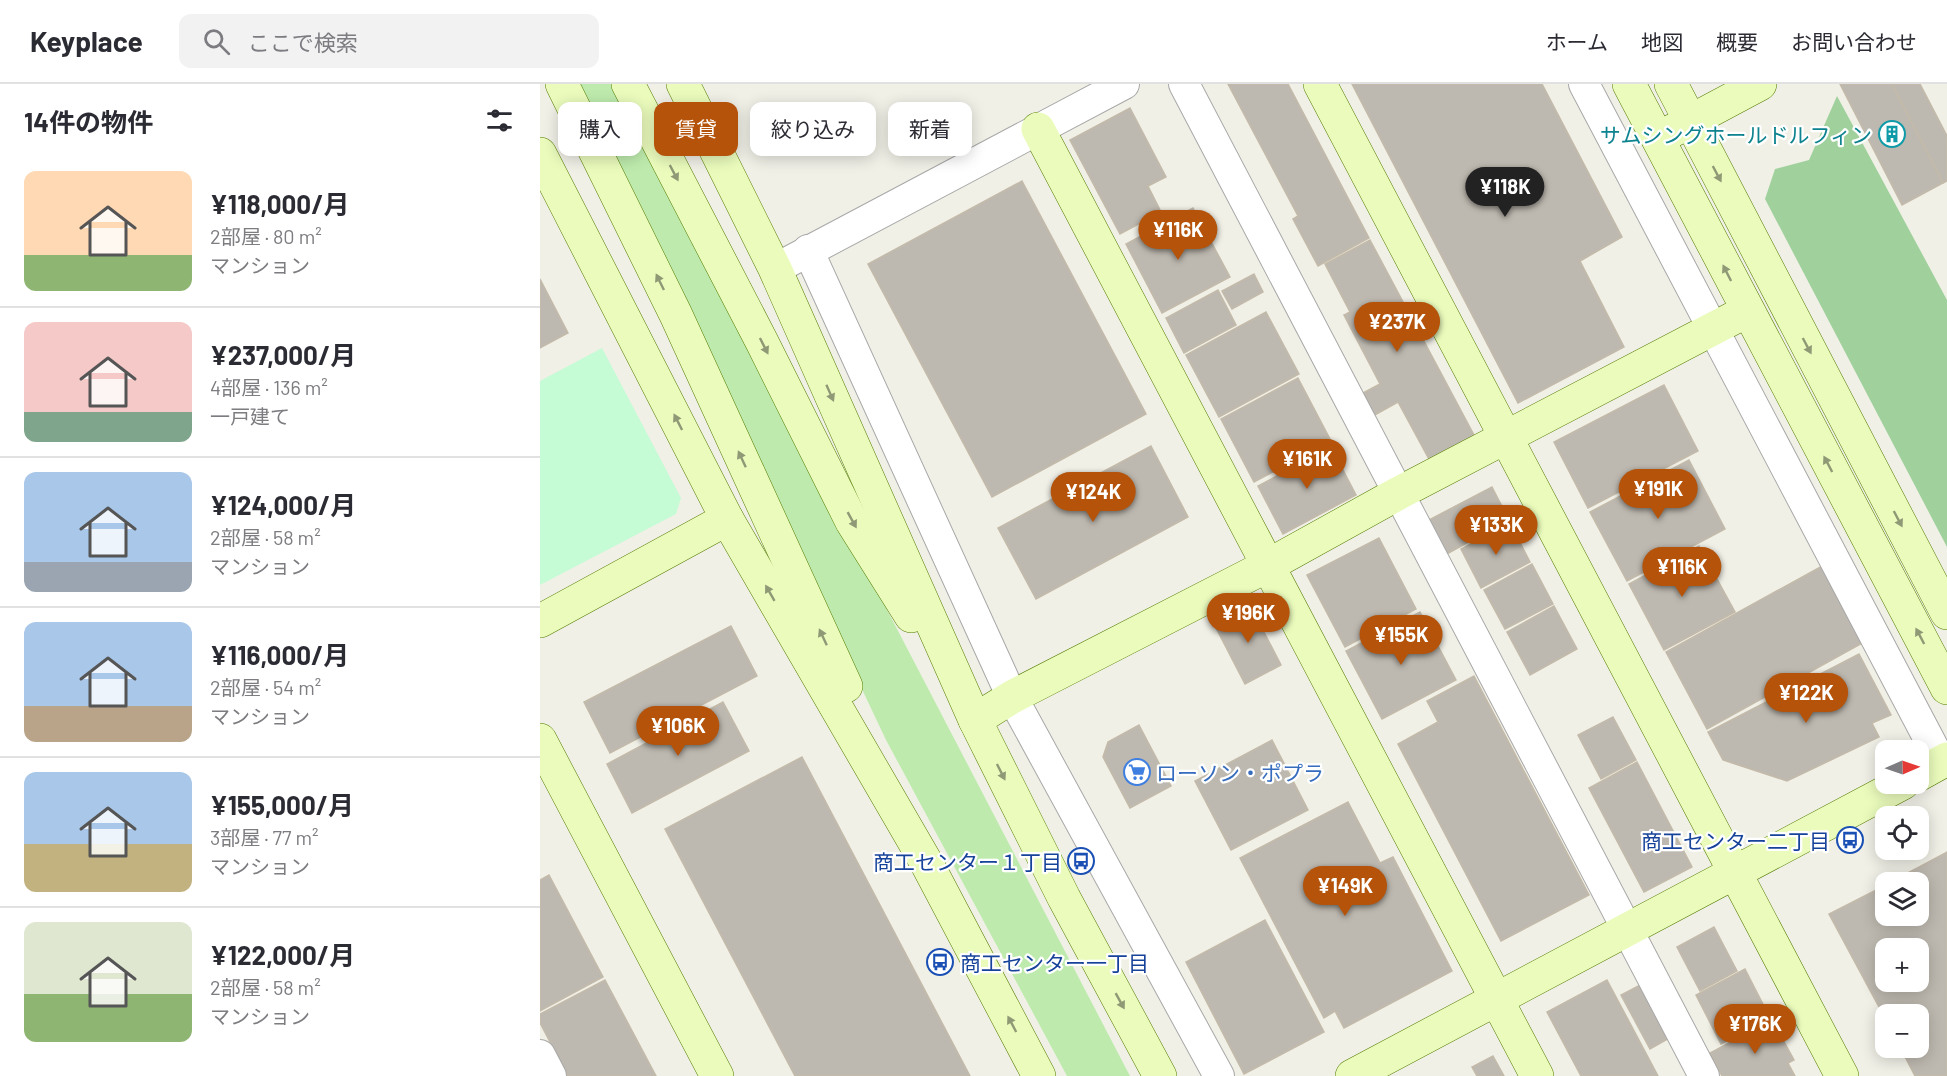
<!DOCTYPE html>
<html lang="ja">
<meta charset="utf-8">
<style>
body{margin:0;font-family:Barlow,"Noto Sans JP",sans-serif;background:#f2f2f3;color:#2b2b33;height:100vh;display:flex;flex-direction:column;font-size:22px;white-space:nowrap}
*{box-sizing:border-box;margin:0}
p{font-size:20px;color:#7c7c81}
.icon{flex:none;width:33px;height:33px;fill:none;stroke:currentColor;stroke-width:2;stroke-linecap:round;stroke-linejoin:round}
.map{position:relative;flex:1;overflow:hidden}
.panel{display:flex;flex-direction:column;background:#fff;width:540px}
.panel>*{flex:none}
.top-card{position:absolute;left:18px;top:18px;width:570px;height:54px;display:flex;gap:12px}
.needle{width:39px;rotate:88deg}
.fabs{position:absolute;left:1335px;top:656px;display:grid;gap:12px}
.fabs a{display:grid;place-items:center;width:54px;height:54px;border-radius:12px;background:#fff;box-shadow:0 3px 15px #0003;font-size:30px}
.price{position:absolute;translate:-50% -51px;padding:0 14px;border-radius:21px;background:#b45309;color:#fff;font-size:20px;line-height:39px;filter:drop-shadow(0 2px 3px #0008)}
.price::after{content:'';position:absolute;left:50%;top:36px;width:18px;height:14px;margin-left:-9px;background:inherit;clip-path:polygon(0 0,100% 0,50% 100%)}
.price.current{background:#222;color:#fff}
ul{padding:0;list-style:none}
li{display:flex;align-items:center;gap:18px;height:150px;padding:0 24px}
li+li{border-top:2px solid #e1e1e2}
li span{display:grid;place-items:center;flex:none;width:168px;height:120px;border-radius:12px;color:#555}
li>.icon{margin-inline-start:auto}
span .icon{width:72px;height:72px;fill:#fffc;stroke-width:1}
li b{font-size:26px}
h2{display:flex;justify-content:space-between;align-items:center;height:72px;padding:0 24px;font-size:26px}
.tag{padding:0 21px;border-radius:12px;background:#fff;box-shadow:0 3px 15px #0003;font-size:21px;line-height:54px}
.tag.current{background:#b45309;color:#fff}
header{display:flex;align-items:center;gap:36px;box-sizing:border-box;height:84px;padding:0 30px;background:#fff;border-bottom:2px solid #e1e1e2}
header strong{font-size:28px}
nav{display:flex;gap:33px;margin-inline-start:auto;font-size:21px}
.search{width:420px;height:54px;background:#f2f2f3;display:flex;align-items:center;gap:15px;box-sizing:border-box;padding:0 21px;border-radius:12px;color:#7c7c81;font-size:22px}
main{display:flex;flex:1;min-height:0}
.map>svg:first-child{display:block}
.grass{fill:#beebad}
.forest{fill:#a0d19c}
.park{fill:#c5fbd5}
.building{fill:#beb9b0;stroke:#c3baa9;stroke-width:1.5;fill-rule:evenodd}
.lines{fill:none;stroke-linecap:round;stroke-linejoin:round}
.street-casing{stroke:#a8a8a8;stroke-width:32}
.secondary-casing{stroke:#557c03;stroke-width:34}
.street{stroke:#fff;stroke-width:30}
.secondary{stroke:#eafbbc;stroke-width:33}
.oneway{fill:#909976}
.labels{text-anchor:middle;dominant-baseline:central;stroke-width:4.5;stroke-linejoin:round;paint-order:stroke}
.culture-label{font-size:21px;fill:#0d838f;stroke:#fff;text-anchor:end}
.shop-label{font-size:21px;fill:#366cbe;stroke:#fff;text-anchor:start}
.transit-label{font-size:21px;fill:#164399;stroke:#fff;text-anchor:end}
</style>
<header>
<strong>Keyplace</strong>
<div class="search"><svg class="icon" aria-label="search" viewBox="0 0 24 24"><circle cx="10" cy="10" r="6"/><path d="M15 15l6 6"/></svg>ここで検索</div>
<nav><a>ホーム</a><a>地図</a><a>概要</a><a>お問い合わせ</a></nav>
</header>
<main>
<section class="panel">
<h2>14件の物件<svg class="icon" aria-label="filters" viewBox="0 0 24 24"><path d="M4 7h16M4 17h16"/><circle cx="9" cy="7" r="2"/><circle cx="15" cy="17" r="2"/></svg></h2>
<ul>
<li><span style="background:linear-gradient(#ffd9b3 70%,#8fb573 0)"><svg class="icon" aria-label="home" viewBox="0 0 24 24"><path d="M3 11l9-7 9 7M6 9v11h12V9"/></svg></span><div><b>¥118,000/月</b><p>2部屋 · 80 m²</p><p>マンション</p></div></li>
<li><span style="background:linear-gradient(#f6c9c9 75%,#7fa58c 0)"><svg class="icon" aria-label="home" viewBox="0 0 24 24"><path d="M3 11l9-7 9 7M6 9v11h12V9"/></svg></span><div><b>¥237,000/月</b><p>4部屋 · 136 m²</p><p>一戸建て</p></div></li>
<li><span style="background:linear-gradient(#a9c7e8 75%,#9aa5b1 0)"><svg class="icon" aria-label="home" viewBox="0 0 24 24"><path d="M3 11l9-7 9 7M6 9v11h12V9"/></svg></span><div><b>¥124,000/月</b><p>2部屋 · 58 m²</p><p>マンション</p></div></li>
<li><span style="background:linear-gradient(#a9c7e8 70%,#b9a48a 0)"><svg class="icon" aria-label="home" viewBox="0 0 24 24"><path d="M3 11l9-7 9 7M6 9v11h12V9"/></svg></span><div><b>¥116,000/月</b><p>2部屋 · 54 m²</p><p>マンション</p></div></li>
<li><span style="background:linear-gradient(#a9c7e8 60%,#c2b280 0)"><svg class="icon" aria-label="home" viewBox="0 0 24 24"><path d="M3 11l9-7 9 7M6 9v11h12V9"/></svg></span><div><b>¥155,000/月</b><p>3部屋 · 77 m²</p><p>マンション</p></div></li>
<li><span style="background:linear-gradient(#dfe7d0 60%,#8fb573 0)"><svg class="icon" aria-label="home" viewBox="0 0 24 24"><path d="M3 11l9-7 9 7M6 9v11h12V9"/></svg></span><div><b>¥122,000/月</b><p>2部屋 · 58 m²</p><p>マンション</p></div></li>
</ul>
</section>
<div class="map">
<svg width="1407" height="992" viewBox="0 0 1407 992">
<rect width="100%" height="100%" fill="#f1f0e7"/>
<polygon class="grass" points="36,0 73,0 590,992 527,992 346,656"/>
<polygon class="forest" points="1297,12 1407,216 1407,463 1225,115 1235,85 1269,76"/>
<polygon class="park" points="62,264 141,414 136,430 0,501 0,297"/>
<g class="building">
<polygon points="688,0 748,0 829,154 778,182 753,135 758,132"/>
<polygon points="812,0 1002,0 1082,153 1040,177 1084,263 978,319"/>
<polygon points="1300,0 1352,0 1403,99 1362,121"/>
<polygon points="1352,0 1380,0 1407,52 1407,97 1403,99"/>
<polygon points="590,24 626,93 608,102 621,128 580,150 530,56"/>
<polygon points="482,97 606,330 452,413 328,180"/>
<polygon points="653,124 690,193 622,229 586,160"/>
<polygon points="830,156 935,353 890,377 858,318 833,332 821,310 840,300 804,231 810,228 785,180"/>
<polygon points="714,190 723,208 692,225 682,207"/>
<polygon points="0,195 28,249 0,264"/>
<polygon points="678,206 696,241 644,269 626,234"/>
<polygon points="726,228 759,290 679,333 646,271"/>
<polygon points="758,294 791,357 714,398 681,335"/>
<polygon points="1124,301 1158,367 1048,424 1014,358"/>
<polygon points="611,362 648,433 496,515 458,444"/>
<polygon points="791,363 816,411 743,450 718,402"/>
<polygon points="1149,376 1185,445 1087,497 1050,428"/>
<polygon points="952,403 969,436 905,471 887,437"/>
<polygon points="970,439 990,478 941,504 921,465"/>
<polygon points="839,454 876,525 805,563 767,491"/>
<polygon points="1159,462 1195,528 1124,566 1089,500"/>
<polygon points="992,480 1013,520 965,545 944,506"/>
<polygon points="1284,481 1326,557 1167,645 1126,568"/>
<polygon points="710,521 741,581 705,600 674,540"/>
<polygon points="1014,522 1037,565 990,591 967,548"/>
<polygon points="880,528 916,596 842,635 806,567"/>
<polygon points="191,542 217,592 70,669 44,618"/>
<polygon points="1319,570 1351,631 1332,639 1339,653 1247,697 1183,676 1168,648"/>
<polygon points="934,592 1049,811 961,857 858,660 898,638 887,617"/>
<polygon points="183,618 209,667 92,729 67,680"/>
<polygon points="1073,633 1096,676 1061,695 1038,651"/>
<polygon points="599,641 631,702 590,724 563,673 568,658"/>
<polygon points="732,656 768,726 691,766 655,697"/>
<polygon points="262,673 430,992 255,992 125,745"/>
<polygon points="1097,678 1152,783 1104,808 1049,704"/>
<polygon points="808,718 840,779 853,773 912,887 804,944 795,927 784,934 700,774"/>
<path d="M1407 768V992H1375L1360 963H1378V930H1346V936L1289 830 1346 801V831H1378V798H1351ZM1346 864H1378V897H1346Z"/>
<polygon points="9,791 63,893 0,927 0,796"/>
<polygon points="725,836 784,948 704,990 646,878"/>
<polygon points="1174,843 1197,887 1160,907 1137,863"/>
<polygon points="1205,885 1230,934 1181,960 1156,911"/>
<polygon points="65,896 116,992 28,992 0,939 0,930"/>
<polygon points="1067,896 1118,992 1041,992 1007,928"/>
<polygon points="1104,899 1133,952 1110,965 1081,911"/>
<polygon points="1232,936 1254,976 1248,979 1255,992 1182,992 1170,969"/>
<polygon points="953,972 964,992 937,992 932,983"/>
</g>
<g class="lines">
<defs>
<g id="street">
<polyline points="644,0 1164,992"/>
<polyline points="1044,0 1401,678"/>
<polyline points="268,166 472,613 679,992"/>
<polyline points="235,185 584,0"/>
<polyline points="0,971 11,992"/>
</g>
<g id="secondary">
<polyline points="22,0 136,231 306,602"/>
<polyline points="88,0 222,258 312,438 371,532"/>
<polyline points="143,0 235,185 435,636 524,814 620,992"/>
<polyline points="780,0 1302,992"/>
<polyline points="1089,0 1407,604"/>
<polyline points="1131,0 1407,529"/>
<polyline points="498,45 997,992"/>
<polyline points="1132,47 1220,0"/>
<polyline points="0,70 187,435 386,778 499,992"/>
<polyline points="0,537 187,435"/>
<polyline points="435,636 472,613 727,482 859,409 1207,227"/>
<polyline points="0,656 177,992"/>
<polyline points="1378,691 1407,675"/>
<polyline points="812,992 1363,699"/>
</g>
</defs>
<use href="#street" class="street-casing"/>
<use href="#secondary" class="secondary-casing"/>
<use href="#street" class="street"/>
<use href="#secondary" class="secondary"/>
</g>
<defs><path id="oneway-solid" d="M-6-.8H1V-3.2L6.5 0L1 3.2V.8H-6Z" transform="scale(1.5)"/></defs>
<g class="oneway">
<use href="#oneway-solid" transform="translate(134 89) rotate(62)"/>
<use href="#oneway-solid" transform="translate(1177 90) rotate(62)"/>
<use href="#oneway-solid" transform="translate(1187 189) rotate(-117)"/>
<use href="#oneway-solid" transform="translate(120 198) rotate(-116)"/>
<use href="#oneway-solid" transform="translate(224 262) rotate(63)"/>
<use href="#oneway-solid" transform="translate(1267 262) rotate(62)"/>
<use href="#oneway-solid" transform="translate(290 309) rotate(66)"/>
<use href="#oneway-solid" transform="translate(138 338) rotate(-117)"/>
<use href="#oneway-solid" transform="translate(202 375) rotate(-115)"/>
<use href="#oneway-solid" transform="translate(1288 380) rotate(-118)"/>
<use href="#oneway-solid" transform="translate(1358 435) rotate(62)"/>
<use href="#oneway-solid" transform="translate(312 436) rotate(61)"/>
<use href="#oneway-solid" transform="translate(230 509) rotate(-120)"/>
<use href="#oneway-solid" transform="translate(1380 552) rotate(-118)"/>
<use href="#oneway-solid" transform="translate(283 553) rotate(-115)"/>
<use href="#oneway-solid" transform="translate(461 688) rotate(63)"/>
<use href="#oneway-solid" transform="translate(580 917) rotate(61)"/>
<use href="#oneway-solid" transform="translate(472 940) rotate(-118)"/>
</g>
<defs>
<symbol id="building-ring" viewBox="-11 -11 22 22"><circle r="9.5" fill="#fff" stroke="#0f9aa8" stroke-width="1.5"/><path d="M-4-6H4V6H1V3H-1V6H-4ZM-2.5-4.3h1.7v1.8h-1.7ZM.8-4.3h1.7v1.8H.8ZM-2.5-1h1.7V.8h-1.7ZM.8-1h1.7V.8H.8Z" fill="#0f9aa8"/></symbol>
<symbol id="supermarket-ring" viewBox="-11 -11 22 22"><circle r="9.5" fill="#fff" stroke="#3f7fe0" stroke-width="1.5"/><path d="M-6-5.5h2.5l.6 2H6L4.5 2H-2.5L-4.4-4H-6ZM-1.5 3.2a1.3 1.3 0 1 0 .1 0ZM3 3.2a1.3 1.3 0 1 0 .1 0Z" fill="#3f7fe0"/></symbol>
<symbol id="bus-ring" viewBox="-11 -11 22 22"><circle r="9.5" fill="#fff" stroke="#1a4fb4" stroke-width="1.5"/><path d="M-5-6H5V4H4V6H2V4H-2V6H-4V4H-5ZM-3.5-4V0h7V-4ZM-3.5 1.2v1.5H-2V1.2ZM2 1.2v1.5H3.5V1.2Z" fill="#1a4fb4"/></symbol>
</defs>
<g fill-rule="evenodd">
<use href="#building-ring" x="1337" y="35" width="30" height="30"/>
<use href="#supermarket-ring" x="582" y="673" width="30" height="30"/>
<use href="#bus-ring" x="1295" y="741" width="30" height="30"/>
<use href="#bus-ring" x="526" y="762" width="30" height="30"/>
<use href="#bus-ring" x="385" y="863" width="30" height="30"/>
</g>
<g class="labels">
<g class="culture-label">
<text x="1332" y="50">サムシングホールドルフィン</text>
</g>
<g class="shop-label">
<text x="616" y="688">ローソン・ポプラ</text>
</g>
<g class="transit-label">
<text x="1290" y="756">商工センター二丁目</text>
<text x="522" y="777">商工センター１丁目</text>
<text x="420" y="878" text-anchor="start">商工センター一丁目</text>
</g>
</g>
</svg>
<div class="fabs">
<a><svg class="needle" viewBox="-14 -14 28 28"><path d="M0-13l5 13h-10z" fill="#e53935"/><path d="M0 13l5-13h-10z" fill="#7c7c81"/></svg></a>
<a><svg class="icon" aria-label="locate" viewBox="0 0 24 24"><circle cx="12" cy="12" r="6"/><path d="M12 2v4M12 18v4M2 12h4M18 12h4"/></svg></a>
<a><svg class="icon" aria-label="layers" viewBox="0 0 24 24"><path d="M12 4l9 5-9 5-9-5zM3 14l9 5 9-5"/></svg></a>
<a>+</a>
<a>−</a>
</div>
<b class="price current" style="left:965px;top:134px">¥118K</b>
<b class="price" style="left:638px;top:177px">¥116K</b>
<b class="price" style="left:857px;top:269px">¥237K</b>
<b class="price" style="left:767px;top:406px">¥161K</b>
<b class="price" style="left:1118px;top:436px">¥191K</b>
<b class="price" style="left:553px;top:439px">¥124K</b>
<b class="price" style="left:956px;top:472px">¥133K</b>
<b class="price" style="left:1142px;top:514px">¥116K</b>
<b class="price" style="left:708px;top:560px">¥196K</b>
<b class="price" style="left:861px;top:582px">¥155K</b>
<b class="price" style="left:1266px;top:640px">¥122K</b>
<b class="price" style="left:138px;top:673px">¥106K</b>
<b class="price" style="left:805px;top:833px">¥149K</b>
<b class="price" style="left:1215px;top:971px">¥176K</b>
<div class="top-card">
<a class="tag">購入</a>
<a class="tag current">賃貸</a>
<a class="tag">絞り込み</a>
<a class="tag">新着</a>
</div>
</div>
</main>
